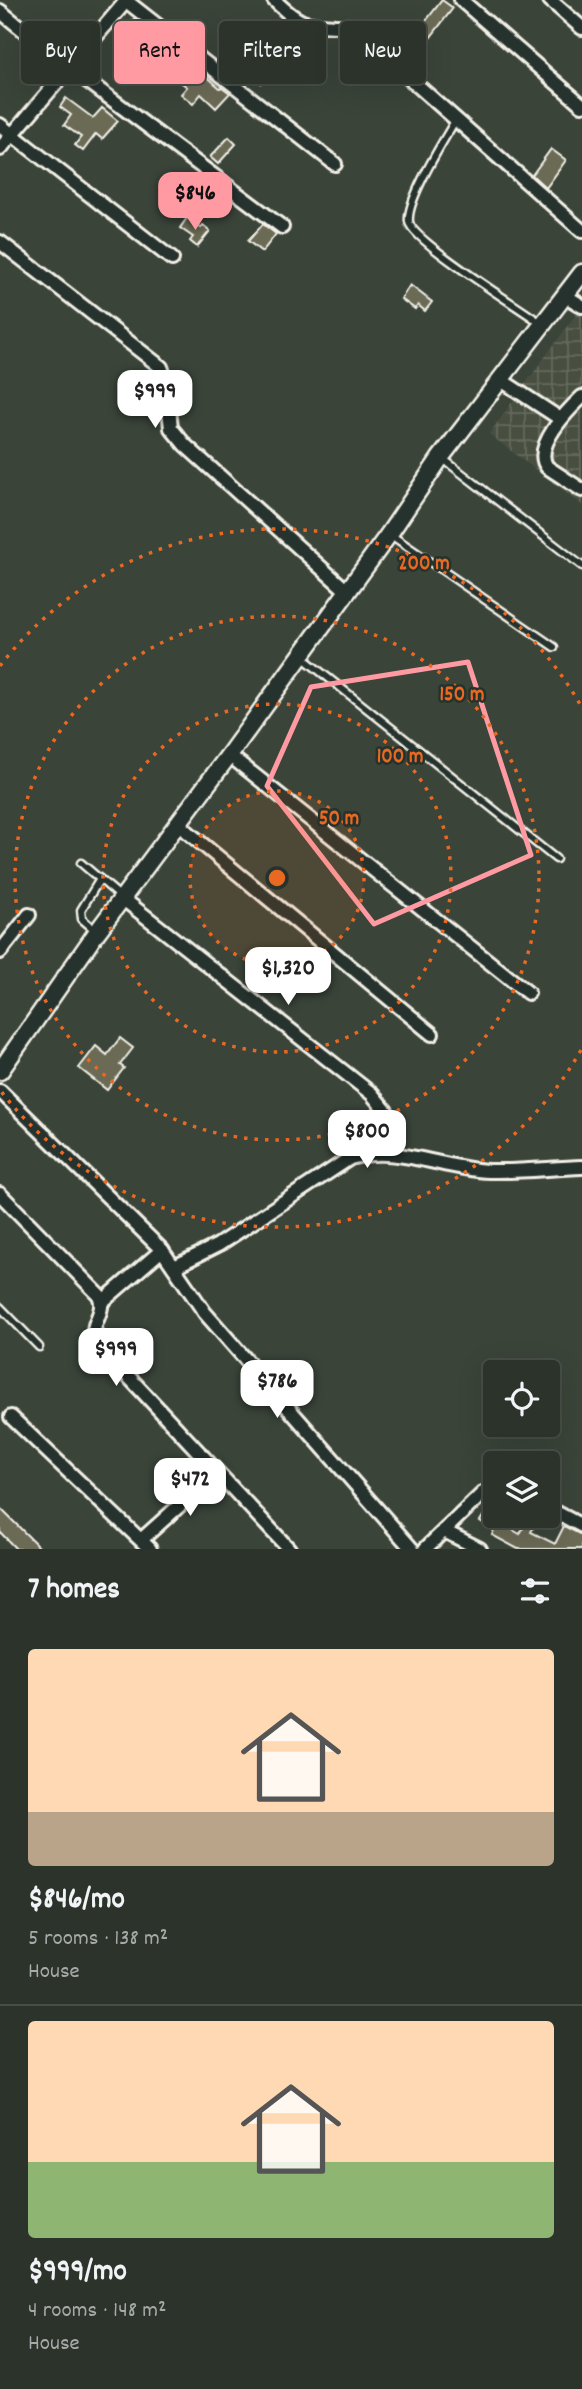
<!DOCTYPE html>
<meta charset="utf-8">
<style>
body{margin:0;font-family:Dekko,sans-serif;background:#383f37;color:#f1f3f6;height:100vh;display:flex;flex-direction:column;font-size:26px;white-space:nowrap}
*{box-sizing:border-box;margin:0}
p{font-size:23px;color:#a6aaa9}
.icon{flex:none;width:38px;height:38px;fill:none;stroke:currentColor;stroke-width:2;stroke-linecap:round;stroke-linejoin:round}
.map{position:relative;height:1549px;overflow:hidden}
.panel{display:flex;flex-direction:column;background:#2c332b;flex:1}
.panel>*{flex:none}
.banner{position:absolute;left:21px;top:21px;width:541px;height:63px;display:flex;gap:14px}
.buttons{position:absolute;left:483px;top:1360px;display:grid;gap:14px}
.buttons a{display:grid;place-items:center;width:77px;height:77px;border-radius:7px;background:#2c332b;box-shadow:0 7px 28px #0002,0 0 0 2px #484e47;font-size:35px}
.price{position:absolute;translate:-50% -60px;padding:0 16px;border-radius:14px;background:#fff;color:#222;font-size:23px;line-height:46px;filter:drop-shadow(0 2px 4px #0008)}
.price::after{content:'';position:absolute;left:50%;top:42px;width:21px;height:16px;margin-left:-10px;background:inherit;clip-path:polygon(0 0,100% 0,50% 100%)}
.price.on{background:#ff9aa2;color:#111}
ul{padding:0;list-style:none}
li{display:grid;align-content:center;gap:14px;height:371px;padding:0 28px}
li+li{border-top:2px solid #484e47}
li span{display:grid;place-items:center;height:217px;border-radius:7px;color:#555}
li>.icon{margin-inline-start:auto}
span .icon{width:126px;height:126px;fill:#fffc;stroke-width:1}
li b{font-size:30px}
h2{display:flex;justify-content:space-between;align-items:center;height:84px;padding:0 28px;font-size:30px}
.pill{padding:0 24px;border-radius:7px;background:#2c332b;box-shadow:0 7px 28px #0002,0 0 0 2px #484e47;font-size:24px;line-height:63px}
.pill.on{background:#ff9aa2;color:#111}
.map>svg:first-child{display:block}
.industrial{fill:url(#industrial-grid)}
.building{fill:#6a6a55;stroke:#f4f1e8;stroke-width:2}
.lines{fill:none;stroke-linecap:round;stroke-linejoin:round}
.service-casing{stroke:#f4f1e8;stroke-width:11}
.minor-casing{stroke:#f4f1e8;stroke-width:18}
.tertiary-casing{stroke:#f4f1e8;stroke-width:21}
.service{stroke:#26332d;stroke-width:6}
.minor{stroke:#26332d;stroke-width:12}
.tertiary{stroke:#26332d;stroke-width:16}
.marked{fill:none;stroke:#ff9aa2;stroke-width:5;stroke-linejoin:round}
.ring{fill:none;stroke:#e96822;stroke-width:3.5;stroke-dasharray:3.5 7}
.centre{fill:#e96822;stroke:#26332d;stroke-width:3.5}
.ring-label{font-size:21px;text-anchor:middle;font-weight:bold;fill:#e96822;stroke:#26332d;stroke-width:5;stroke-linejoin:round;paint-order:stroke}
</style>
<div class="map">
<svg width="582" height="1549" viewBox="0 0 582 1549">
<defs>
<pattern id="industrial-grid" width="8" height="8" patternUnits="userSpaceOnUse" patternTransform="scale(1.75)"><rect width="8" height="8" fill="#484f41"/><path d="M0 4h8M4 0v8" fill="none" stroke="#63695c"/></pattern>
</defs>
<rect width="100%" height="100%" fill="#3a4439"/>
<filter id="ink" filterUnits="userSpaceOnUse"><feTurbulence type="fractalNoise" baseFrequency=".0143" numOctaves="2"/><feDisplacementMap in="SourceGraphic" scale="14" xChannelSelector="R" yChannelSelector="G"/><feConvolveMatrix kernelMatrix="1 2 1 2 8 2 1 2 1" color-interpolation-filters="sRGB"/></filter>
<g filter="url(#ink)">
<polygon class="industrial" points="582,306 582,505 489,434"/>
<g class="building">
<polygon points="442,0 453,8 430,38 419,30"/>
<polygon points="134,19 152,32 140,48 146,53 138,64 124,53 136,38 125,30"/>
<polygon points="250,28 273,52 270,55 280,63 261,83 251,74 242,80 235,75 240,70 224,54"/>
<polygon points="196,67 220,88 222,87 230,93 216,108 201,94 193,104 181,94 187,87 182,83"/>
<polygon points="66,98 93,118 102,108 118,121 102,139 96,134 83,151 75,145 81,137 64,125 71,115 60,107"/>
<polygon points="229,137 236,144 218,164 210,157"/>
<polygon points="551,149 566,160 546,188 532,175"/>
<polygon points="187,218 201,228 203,225 210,231 197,247 190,241 193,237 180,228"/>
<polygon points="263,224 276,234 262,252 248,241"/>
<polygon points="410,285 432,302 425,311 418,305 415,309 401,299"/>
<polygon points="120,1038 133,1048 120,1065 124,1068 107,1090 79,1068 96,1046 107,1055"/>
<polygon points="489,1507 495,1511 495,1516 510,1516 504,1525 520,1534 529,1516 539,1516 531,1532 555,1544 564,1526 582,1535 582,1549 518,1549 492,1535 494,1530 480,1521"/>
<polygon points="0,1508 41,1549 16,1549 0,1532"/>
</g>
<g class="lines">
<defs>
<g id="service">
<path d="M456 119C444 140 406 200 409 222 412 241 522 309 542 324"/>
<polyline points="442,458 582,566"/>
<polyline points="391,535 554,647"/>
<polyline points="302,657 556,859"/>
<polyline points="81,863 122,898"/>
<polyline points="96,931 82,919 81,910 100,879"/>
<polyline points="0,1307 39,1347"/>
</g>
<g id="minor">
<polyline points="125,0 335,164"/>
<path d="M274 0C283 8 294 20 306 23 323 28 339 22 356 31L582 231"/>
<polyline points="461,0 582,105"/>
<polyline points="550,0 582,28"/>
<polyline points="0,11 70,68 282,227"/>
<polyline points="0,125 172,259"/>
<polyline points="0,149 127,0"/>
<polyline points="0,242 161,367 166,381 171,428 185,445 347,591"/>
<polyline points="566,296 582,306"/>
<polyline points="501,380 559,418"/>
<path d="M582 397C568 410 532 447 547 467L582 490"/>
<polyline points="229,755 528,993"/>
<polyline points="178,824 432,1034"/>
<polyline points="122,898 372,1094 386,1111 395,1154"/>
<polyline points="0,952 29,915"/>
<polyline points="0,1091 162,1250 205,1313 412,1549"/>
<path d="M0 1194 99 1295C107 1313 89 1323 96 1337 100 1345 108 1353 113 1360L289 1549"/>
<path d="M174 1267 218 1245 350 1158C396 1144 442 1169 489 1171 520 1172 551 1168 582 1167"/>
<polyline points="102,1302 162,1250"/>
<polyline points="11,1417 150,1549"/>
<polyline points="548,1508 582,1526"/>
<polyline points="444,1531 480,1549"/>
<polyline points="141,1540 217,1472"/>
<polyline points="425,1549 483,1493 495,1488"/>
</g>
<polyline id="tertiary" points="0,1071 97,932 229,755 389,534 441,457 582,273"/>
</defs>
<use href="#service" class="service-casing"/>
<use href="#minor" class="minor-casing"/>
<use href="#tertiary" class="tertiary-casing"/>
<use href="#service" class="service"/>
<use href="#minor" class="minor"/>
<use href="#tertiary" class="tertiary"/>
</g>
</g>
<path class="marked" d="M468 662 531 855 374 924 267 786 311 687Z"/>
<circle cx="277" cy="878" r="87" fill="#e96822" fill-opacity=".12"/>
<g class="ring">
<circle cx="277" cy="878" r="87"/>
<circle cx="277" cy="878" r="174"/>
<circle cx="277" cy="878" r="262"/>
<path d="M581 1050A349 349 0 0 1 0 1090M0 666A349 349 0 0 1 581 706"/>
</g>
<circle cx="277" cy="878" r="10" class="centre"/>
<g class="ring-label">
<text x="424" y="569">200 m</text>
<text x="462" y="700">150 m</text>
<text x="400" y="762">100 m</text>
<text x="339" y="824">50 m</text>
</g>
</svg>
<div class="buttons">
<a><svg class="icon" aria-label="locate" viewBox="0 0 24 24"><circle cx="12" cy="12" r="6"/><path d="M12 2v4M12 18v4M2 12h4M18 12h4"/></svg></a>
<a><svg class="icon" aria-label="layers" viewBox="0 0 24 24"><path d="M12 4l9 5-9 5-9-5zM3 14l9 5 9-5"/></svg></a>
</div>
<b class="price on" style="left:195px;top:232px">$846</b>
<b class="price" style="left:155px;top:430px">$999</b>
<b class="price" style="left:288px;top:1007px">$1,320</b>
<b class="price" style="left:367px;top:1170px">$800</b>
<b class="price" style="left:116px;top:1388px">$999</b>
<b class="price" style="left:277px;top:1420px">$786</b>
<b class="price" style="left:190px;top:1518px">$472</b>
<div class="banner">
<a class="pill">Buy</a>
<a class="pill on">Rent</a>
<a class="pill">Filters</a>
<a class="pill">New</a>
</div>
</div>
<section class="panel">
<h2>7 homes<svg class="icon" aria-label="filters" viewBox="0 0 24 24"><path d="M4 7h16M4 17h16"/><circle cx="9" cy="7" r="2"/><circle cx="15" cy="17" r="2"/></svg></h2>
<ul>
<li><span style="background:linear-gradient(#ffd9b3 75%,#b9a48a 0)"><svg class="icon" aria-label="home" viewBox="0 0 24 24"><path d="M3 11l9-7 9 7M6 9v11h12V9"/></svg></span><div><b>$846/mo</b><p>5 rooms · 138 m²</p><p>House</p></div></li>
<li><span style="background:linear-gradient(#ffd9b3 65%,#8fb573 0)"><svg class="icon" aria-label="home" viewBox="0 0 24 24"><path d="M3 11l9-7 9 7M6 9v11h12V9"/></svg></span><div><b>$999/mo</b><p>4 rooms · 148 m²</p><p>House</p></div></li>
</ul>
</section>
